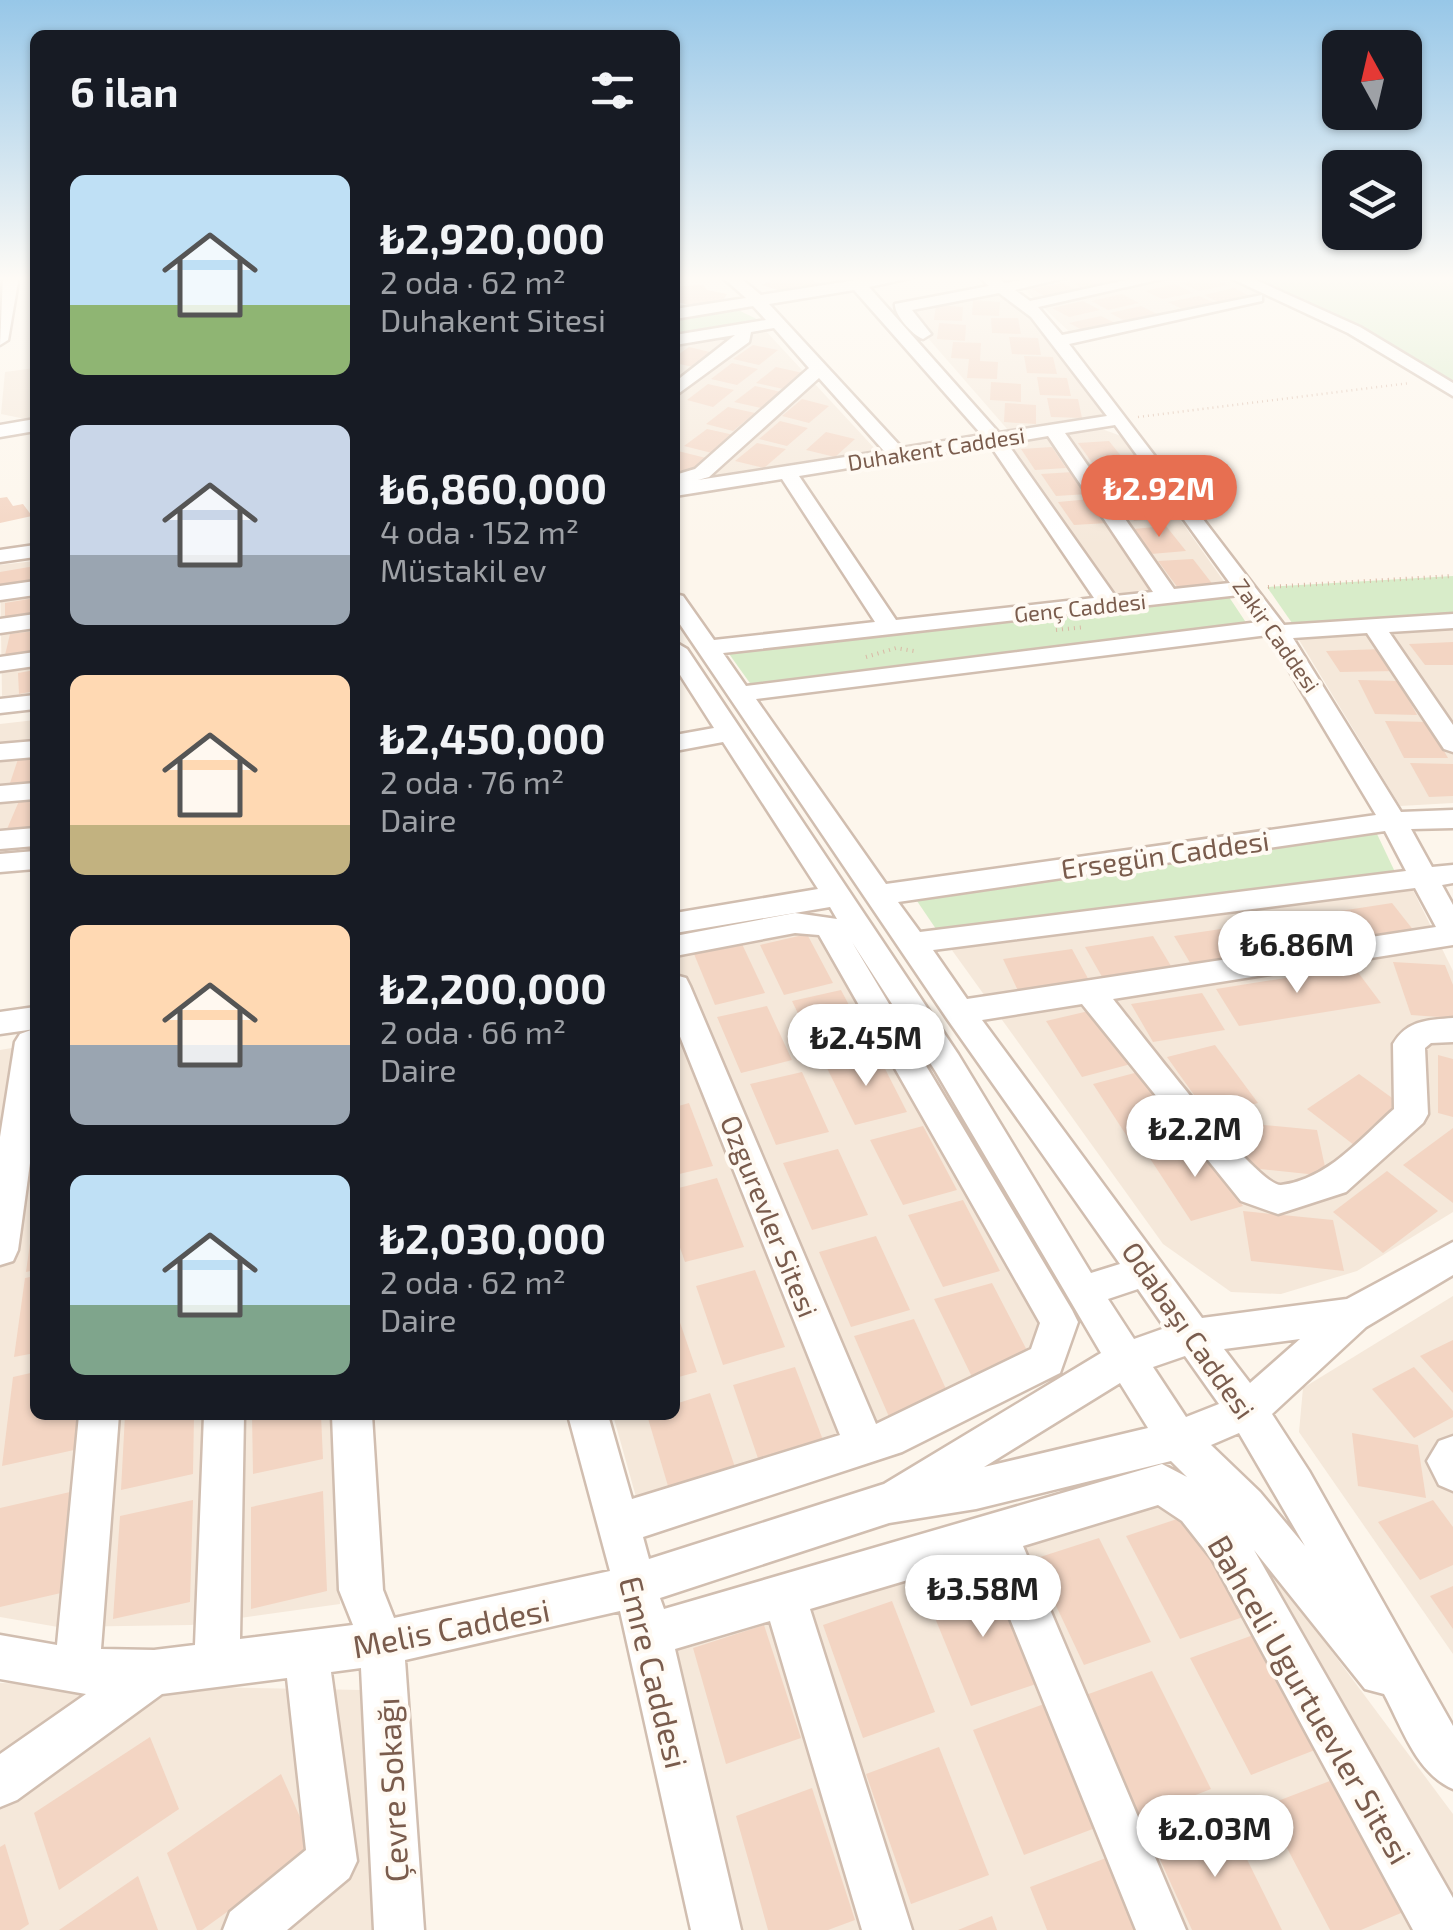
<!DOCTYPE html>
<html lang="tr">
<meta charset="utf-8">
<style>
body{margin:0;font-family:"Exo 2",sans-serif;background:#242831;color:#f1f3f6;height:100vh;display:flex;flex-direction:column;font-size:38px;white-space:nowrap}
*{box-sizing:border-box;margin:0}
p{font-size:32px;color:#9ea1a6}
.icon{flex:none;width:55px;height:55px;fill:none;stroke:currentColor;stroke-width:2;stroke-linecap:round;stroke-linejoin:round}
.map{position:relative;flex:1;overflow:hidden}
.drawer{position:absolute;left:30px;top:30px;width:650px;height:1390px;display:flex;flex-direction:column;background:#171b24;border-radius:15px;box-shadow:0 2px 8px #0004}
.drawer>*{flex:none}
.needle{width:65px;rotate:352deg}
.tools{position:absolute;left:1322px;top:30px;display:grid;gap:20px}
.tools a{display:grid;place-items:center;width:100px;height:100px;border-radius:15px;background:#171b24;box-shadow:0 2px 8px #0004;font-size:50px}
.price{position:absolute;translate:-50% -85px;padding:0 22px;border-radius:35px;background:#fff;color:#222;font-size:32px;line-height:65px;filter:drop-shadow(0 2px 5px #0008)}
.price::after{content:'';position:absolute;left:50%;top:60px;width:30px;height:22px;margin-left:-15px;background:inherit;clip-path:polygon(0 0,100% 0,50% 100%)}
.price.active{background:#e76f51;color:#fff}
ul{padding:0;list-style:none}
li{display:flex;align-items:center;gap:30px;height:250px;padding:0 40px}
li span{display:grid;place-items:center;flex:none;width:280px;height:200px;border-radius:15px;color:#555}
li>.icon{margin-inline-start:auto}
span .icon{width:120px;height:120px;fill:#fffc;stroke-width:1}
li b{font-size:42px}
h2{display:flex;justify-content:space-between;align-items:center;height:120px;padding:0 40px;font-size:42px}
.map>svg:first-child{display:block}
.residential{fill:#f5e8da}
.green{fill:#d8ecc9}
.building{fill:#f3d5c3}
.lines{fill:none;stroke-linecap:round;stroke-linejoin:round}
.street-casing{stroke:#d1beb0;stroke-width:5}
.path-far1{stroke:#d9b8a5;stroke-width:2.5;stroke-dasharray:1 4;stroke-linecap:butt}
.path{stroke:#d9b8a5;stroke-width:4;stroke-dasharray:1 5;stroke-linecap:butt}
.street{fill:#fff;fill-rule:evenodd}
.labels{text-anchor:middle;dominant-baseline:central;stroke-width:8;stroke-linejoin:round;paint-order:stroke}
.far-street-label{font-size:22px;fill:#7a5c4d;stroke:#fffaf3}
.street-label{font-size:28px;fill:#7a5c4d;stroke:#fffaf3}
.near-street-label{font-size:32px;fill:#7a5c4d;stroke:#fffaf3}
</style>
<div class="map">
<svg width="1453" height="1930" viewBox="0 0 1453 1930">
<rect width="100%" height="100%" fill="#fdf6ec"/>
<g class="residential">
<polygon points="1082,276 1223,276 1268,296 1075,337 1023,288"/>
<polygon points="999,294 1021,308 1107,416 1008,430 901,307"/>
<polygon points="764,329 877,451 675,484 675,344"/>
<polygon points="35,368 35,421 1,414 5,372"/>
<polygon points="1102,429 1121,436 1230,590 1114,595 1005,443"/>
<polygon points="35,561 35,693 2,696 0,565"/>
<polygon points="1453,629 1453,803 1400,806 1296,635"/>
<polygon points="35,720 35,831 0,834 0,724"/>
<polygon points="1410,884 1453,971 1453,1212 1357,1271 1281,1294 1231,1292 1163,1244 949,946"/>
<polygon points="831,920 1059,1322 1067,1355 647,1536 613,1415 675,1415 675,939"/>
<polygon points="35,1044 35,1415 331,1415 340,1604 191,1625 58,1627 0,1617 0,1050"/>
<polygon points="1453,1296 1453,1654 1299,1432 1303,1388"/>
<polygon points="1210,1488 1453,1814 1453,1930 725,1930 649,1635"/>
<polygon points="0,1683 362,1690 376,1930 0,1930"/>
</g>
<g class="green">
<polygon points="1248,276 1453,276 1453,381 1340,316"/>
<polygon points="738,310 763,322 675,336 675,320"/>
<polygon points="1453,576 1453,613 1292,623 1267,587"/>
<polygon points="1229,597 1249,627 752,686 727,651"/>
<polygon points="1377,834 1395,872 938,932 917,901"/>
</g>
<g class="building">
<polygon points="765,276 816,276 820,279 813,280 819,284 810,286 814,288 778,290 761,285 771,281"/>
<polygon points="1101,276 1116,283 1085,290 1069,281"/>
<polygon points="1210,276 1228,285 1199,291 1181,283"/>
<polygon points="1063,283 1079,291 1048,298 1032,289"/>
<polygon points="1175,284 1193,293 1162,299 1145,291"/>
<polygon points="703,285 707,290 727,294 724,299 696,307 675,301 675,290 681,286"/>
<polygon points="1234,288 1252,297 1222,304 1204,295"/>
<polygon points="1122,294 1139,303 1108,310 1091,301"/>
<polygon points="1199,296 1217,304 1186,311 1168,302"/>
<polygon points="973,300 1000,302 999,316 972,315"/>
<polygon points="1083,301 1100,310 1069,317 1052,308"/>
<polygon points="936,305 963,307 962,321 934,320"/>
<polygon points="1141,306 1159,315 1127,322 1110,313"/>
<polygon points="1101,316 1119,325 1086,332 1069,323"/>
<polygon points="991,318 1018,318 1021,334 992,333"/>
<polygon points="939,323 966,325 965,341 937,339"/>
<polygon points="1009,337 1038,338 1041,355 1012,354"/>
<polygon points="953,342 981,343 980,361 998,362 997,379 967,378 969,359 951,358"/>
<polygon points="753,345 778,350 759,365 733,359"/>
<polygon points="689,347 714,353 693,367 675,363 675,357"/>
<polygon points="1024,356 1053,357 1057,374 1027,373"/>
<polygon points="732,363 758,369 737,385 711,379"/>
<polygon points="776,367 803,373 783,389 756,383"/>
<polygon points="1037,377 1067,378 1071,396 1040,395"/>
<polygon points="991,382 1021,384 1021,402 990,400"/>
<polygon points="708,384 734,390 713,407 687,400"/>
<polygon points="755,386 781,392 761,408 734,402"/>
<polygon points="1047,398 1078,399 1082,418 1051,417"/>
<polygon points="802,399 829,406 809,423 782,416"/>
<polygon points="1005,403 1036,405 1036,424 1004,422"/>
<polygon points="728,407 755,413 733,431 706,424"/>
<polygon points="780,421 808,428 787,446 759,439"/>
<polygon points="707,429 734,435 712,453 684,446"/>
<polygon points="826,432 855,439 835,457 806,450"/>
<polygon points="1109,441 1125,461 1093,464 1078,443"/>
<polygon points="757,443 786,449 764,468 735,461"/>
<polygon points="1052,447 1066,468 1035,470 1021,449"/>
<polygon points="678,451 706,458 683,477 675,475"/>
<polygon points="1130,469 1147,491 1115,494 1098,471"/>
<polygon points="1073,472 1088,494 1056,496 1041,474"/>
<polygon points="1149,495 1167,518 1134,521 1117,497"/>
<polygon points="7,497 13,506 23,504 32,516 0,523 0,498"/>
<polygon points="1091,499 1108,523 1074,525 1058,502"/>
<polygon points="1166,526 1186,551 1151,554 1133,529"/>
<polygon points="1193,559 1214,586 1178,588 1158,561"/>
<polygon points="35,566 35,584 0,589 0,572"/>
<polygon points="35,598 35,617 5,622 5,603"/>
<polygon points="35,631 35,651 5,655 10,634"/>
<polygon points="1453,642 1453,665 1425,665 1409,644"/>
<polygon points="1382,649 1397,671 1340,672 1326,651"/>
<polygon points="35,670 35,691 19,694 18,673"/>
<polygon points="1358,680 1399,681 1417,715 1375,714"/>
<polygon points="1385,721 1428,722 1448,758 1404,758"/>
<polygon points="35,758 35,783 9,786 18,759"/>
<polygon points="1410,763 1453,764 1453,796 1429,797"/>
<polygon points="35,800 35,827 7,829 19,801"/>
<polygon points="1392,903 1418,936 1352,946 1327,913"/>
<polygon points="1317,913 1342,947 1275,957 1251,923"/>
<polygon points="1241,926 1263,960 1195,971 1174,936"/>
<polygon points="807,934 833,983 784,995 760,945"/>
<polygon points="1153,936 1174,971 1105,982 1085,947"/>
<polygon points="742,944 765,993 715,1005 694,954"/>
<polygon points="1072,949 1091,984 1020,995 1003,959"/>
<polygon points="1393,962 1445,965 1453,985 1453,1018 1411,1015"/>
<polygon points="1354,967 1381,1003 1239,1026 1216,989"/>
<polygon points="841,990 869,1043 818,1055 792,1001"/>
<polygon points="1202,993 1225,1030 1153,1042 1131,1004"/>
<polygon points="767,1006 792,1060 741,1073 717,1017"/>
<polygon points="1093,1010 1131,1064 1082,1077 1046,1021"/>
<polygon points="1215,1045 1258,1103 1209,1116 1167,1057"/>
<polygon points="877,1053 907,1112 855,1125 826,1066"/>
<polygon points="1438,1055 1453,1059 1453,1117 1438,1113"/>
<polygon points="1142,1071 1183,1131 1132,1144 1093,1084"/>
<polygon points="802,1072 829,1132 776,1145 750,1084"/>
<polygon points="1359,1074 1406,1108 1354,1145 1307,1109"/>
<polygon points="689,1103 713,1166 675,1175 675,1107"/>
<polygon points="1232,1122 1317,1130 1327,1176 1240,1167"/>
<polygon points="923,1126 957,1190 903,1205 870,1140"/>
<polygon points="1453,1128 1453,1203 1403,1165"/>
<polygon points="1198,1140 1243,1206 1191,1221 1147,1154"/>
<polygon points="838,1149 868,1215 812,1230 783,1163"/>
<polygon points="1387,1171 1438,1211 1383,1253 1333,1212"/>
<polygon points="717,1178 744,1247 685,1262 675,1233 675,1189"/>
<polygon points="963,1200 1000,1271 943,1287 908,1215"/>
<polygon points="1243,1211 1333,1220 1344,1271 1251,1261"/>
<polygon points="33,1222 35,1270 26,1272"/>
<polygon points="876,1236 910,1310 851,1327 819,1252"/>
<polygon points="755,1270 785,1347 723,1365 696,1286"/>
<polygon points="35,1276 35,1353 14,1357 25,1278"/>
<polygon points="992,1283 1032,1360 973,1379 934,1299"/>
<polygon points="675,1308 697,1372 675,1378"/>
<polygon points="914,1319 951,1400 890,1419 854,1336"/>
<polygon points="1453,1340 1453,1393 1420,1356"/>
<polygon points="795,1367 828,1453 763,1473 733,1385"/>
<polygon points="1414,1367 1453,1411 1453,1417 1414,1438 1372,1389"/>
<polygon points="35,1372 35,1415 77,1415 74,1450 2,1466 13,1377"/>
<polygon points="710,1393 740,1482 673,1503 647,1415 675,1415 675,1404"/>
<polygon points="125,1415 194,1415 193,1474 121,1490"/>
<polygon points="252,1415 321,1415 323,1459 253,1474"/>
<polygon points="1352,1433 1418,1445 1426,1498 1358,1486"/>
<polygon points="323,1491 327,1591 251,1609 251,1507"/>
<polygon points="70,1492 61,1593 0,1607 0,1508"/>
<polygon points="193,1500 190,1602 113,1619 120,1516"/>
<polygon points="1433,1500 1453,1527 1453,1565 1420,1580 1378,1522"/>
<polygon points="1189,1515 1246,1616 1180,1639 1126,1536"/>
<polygon points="1099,1538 1151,1642 1084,1665 1034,1559"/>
<polygon points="993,1574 1042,1682 971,1706 926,1596"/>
<polygon points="1453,1586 1453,1629 1430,1596"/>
<polygon points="892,1601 935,1712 863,1738 823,1625"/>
<polygon points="764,1625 801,1738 726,1764 693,1648"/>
<polygon points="1256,1634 1320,1748 1251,1775 1190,1658"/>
<polygon points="1152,1671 1211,1789 1139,1817 1083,1696"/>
<polygon points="1044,1704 1098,1827 1024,1855 973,1730"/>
<polygon points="150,1737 179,1809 59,1890 34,1813"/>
<polygon points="939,1747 989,1875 911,1904 866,1774"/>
<polygon points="281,1774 314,1849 202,1930 197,1930 167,1853"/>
<polygon points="1335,1779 1408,1910 1361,1930 1330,1930 1265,1806"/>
<polygon points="812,1788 855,1920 828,1930 768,1930 736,1816"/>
<polygon points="1225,1815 1282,1930 1192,1930 1153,1844"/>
<polygon points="5,1844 29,1924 20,1930 0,1930 0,1847"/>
<polygon points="1106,1858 1138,1930 1047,1930 1030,1887"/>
<polygon points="138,1876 158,1930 59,1930"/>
<polygon points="992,1916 997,1930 958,1930"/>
</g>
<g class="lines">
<defs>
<g id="street">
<polygon points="3,276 19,276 8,340 0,345"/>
<path d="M721 276H738L761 295 882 276H919L869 287 999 433 1107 416 1031 317 999 293 912 310 931 334 923 339C912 335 894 314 895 304L989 286 978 276H996L1005 283 1041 276H1073L1015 290 1030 301 1145 276H1175L1038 307 1062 335 1262 295V301L1069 344 1284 625 1453 614V628L1389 632 1453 725V752L1444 749 1367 633 1293 638 1401 812 1453 810V828L1411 829 1432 867 1453 865V883L1442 885 1453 905V945L1113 999C1135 1026 1257 1187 1281 1185 1327 1180 1361 1138 1394 1109L1393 1044C1407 1020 1428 1020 1453 1018V1042L1431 1043 1425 1048 1428 1114 1423 1123 1346 1192 1278 1214 1241 1201 1082 1004 982 1020 1202 1318 1347 1299 1453 1242V1275L1366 1327 1272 1414 1309 1471 1453 1726V1789C1416 1773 1402 1727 1384 1694L1365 1689 1254 1550 1453 1898V1930H1413L1212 1559 1182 1521 1158 1505 1023 1546 1186 1930H1136L985 1557 810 1609 912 1930H862L770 1621 675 1649 741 1930H691L620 1611 405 1660 424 1930H374L361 1668 331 1672 357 1861 349 1878 287 1930H223L230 1912 306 1850 287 1678 162 1694 17 1800 0 1807V1754L86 1694 0 1679V1635L57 1645 79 1415H119L101 1649 154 1650 195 1645 204 1415H244L240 1639 353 1625 339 1590 332 1415H372L383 1590 394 1618 610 1571 568 1415H608L632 1499 840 1435 675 1024V975L686 978 690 986 876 1424 1031 1349 1040 1323 819 935 795 933 675 956V936L795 913 837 919 830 907 675 933V913L818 889 723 742 675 751V735L714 728 675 667V642L687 649 958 1054 1091 1273 1120 1264 948 1020 675 617V594L683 596 714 640 875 622 782 479 675 496V475L695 469 809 368 774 328 751 332 749 342 675 396V382L735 335 675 345V335L766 320 753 306 675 319V309L746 298ZM854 290 982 435 902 448 769 304ZM819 378 884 451 698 480 709 477ZM1115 425 1230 583 1174 589 1065 433ZM1048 436 1153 592 1115 596 1007 443ZM990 445 1094 598 896 620 799 476ZM1239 595 1259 622 746 686 723 653ZM1268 635 1376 815 886 884 756 699ZM1385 831 1406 871 920 932 898 902ZM1415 888 1436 927 967 999 933 950ZM852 942 936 1072 1101 1353 884 1484 649 1559 643 1537 902 1452 1060 1373 1078 1322 1072 1310ZM1138 1289 1165 1328 1134 1339 1108 1299ZM1300 1339 1250 1383 1224 1349ZM1185 1356 1219 1404 1186 1417 1153 1367ZM1120 1383 1148 1428 984 1467ZM1239 1433 1305 1546 1260 1492 1211 1445ZM1171 1461 1187 1477 1162 1464 664 1609 660 1598 889 1523 976 1509Z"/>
<polygon points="1226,276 1247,276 1360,327 1453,383 1453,396 1348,333"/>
<polygon points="35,419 35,431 0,437 0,425"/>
<polygon points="35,545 35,557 0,562 0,550"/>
<polygon points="35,581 35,595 0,600 0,586"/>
<polygon points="35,614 35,628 0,633 0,619"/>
<polygon points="35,652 35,666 0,671 0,657"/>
<polygon points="35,695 35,709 0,713 0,699"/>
<polygon points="35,741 35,757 0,760 0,744"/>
<polygon points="35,783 35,799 0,802 0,786"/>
<polygon points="35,828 35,846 0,849 0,831"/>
<polygon points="35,851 35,869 0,872 0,854"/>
<polygon points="35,1007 35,1029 0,1034 0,1012"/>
<polygon points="31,1030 35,1031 35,1127 18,1250 13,1261 0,1265 0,1137 15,1042 20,1034"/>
<polygon points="1453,1436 1453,1491 1439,1485 1427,1461 1439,1441"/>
</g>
</defs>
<use href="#street" class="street-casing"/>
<polyline class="path-far1" points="1138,417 1410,383"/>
<g class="path">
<polyline points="1268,587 1453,576"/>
<polyline points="1056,630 1085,627"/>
<polyline points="866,657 896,648 914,651"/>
</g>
<use href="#street" class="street"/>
</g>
<linearGradient id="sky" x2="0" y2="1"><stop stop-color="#97c7e8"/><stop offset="0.51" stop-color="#fefbf6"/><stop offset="1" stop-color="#fefbf6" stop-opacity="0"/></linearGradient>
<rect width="1453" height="546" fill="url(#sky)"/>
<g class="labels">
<g class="far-street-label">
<text transform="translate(936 448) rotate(-9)">Duhakent Caddesi</text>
<text transform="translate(1080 607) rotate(-6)">Genç Caddesi</text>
<text transform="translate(1277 635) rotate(55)">Zakir Caddesi</text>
</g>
<g class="street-label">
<text transform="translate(1165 854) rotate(-8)">Ersegün Caddesi</text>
<text transform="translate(770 1216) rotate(68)">Ozgurevler Sitesi</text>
<text transform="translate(1189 1330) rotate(55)">Odabaşı Caddesi</text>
</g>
<g class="near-street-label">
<text transform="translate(451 1627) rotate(-11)">Melis Caddesi</text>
<text transform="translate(655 1672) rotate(76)">Emre Caddesi</text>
<text transform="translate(1311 1699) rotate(60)">Bahceli Ugurtuevler Sitesi</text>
<text transform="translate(391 1790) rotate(-93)">Çevre Sokağı</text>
</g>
</g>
</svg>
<div class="tools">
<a><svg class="needle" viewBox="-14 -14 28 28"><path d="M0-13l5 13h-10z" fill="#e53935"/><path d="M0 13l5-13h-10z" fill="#9ea1a6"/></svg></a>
<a><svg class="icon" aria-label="layers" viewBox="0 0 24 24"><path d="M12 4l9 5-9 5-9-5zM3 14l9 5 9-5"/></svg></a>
</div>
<b class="price active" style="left:1159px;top:540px">₺2.92M</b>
<b class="price" style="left:1297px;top:996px">₺6.86M</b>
<b class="price" style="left:866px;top:1089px">₺2.45M</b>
<b class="price" style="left:1195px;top:1180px">₺2.2M</b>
<b class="price" style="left:983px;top:1640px">₺3.58M</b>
<b class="price" style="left:1215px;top:1880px">₺2.03M</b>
<section class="drawer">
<h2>6 ilan<svg class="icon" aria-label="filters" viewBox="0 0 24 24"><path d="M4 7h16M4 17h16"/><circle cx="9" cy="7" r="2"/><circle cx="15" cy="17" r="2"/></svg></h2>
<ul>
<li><span style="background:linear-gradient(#bfe0f5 65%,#8fb573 0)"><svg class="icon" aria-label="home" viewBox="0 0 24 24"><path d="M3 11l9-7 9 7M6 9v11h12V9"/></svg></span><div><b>₺2,920,000</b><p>2 oda · 62 m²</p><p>Duhakent Sitesi</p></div></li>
<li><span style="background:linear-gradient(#c9d6e8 65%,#9aa5b1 0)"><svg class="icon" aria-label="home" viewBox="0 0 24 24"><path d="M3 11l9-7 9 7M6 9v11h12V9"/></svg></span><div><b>₺6,860,000</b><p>4 oda · 152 m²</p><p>Müstakil ev</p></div></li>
<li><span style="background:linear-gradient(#ffd9b3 75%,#c2b280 0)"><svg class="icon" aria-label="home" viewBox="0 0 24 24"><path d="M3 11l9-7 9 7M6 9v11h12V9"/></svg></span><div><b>₺2,450,000</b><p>2 oda · 76 m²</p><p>Daire</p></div></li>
<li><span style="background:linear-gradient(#ffd9b3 60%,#9aa5b1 0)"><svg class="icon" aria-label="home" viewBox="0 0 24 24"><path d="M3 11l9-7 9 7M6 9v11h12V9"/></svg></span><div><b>₺2,200,000</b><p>2 oda · 66 m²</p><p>Daire</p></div></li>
<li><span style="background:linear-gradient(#bfe0f5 65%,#7fa58c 0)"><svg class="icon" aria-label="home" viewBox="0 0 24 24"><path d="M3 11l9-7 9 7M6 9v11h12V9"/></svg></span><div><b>₺2,030,000</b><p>2 oda · 62 m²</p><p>Daire</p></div></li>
</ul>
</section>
</div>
